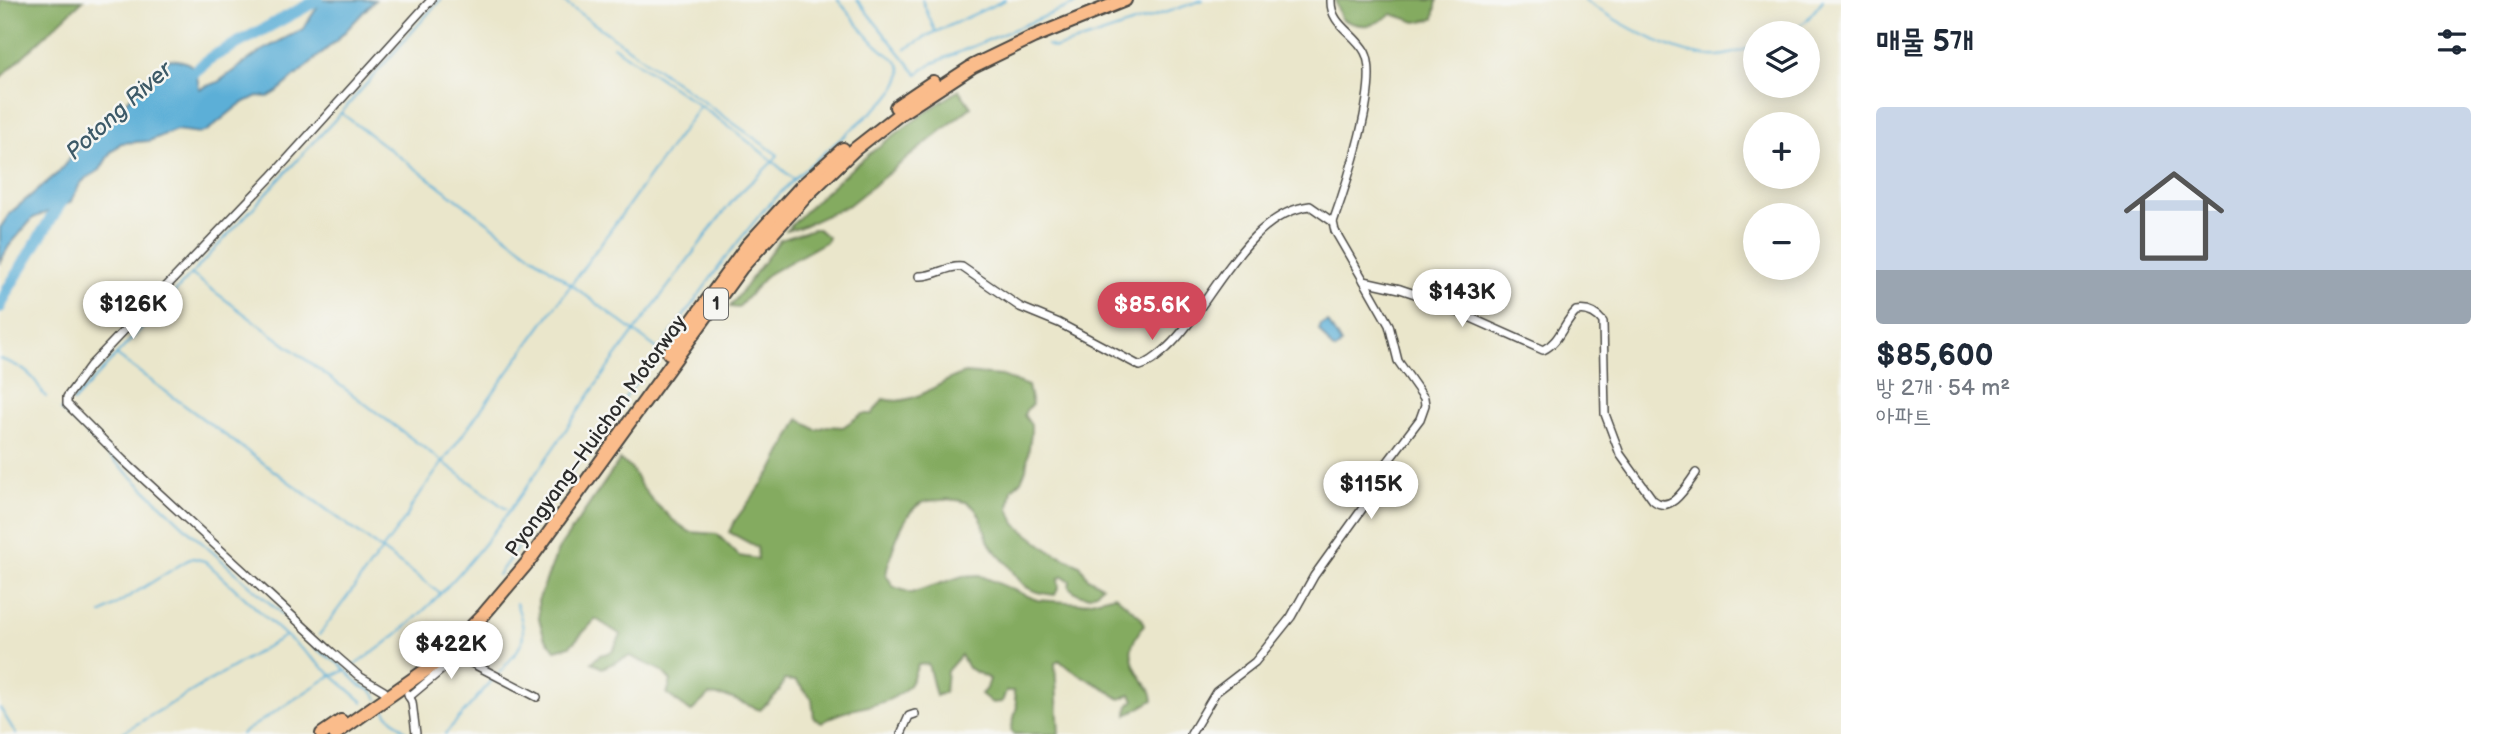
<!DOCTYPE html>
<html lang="ko">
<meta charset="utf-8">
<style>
body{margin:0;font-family:"Balsamiq Sans","Poor Story",sans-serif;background:#f6f6f7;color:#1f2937;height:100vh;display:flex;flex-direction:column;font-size:26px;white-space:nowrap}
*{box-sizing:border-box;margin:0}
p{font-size:23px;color:#747a83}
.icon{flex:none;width:38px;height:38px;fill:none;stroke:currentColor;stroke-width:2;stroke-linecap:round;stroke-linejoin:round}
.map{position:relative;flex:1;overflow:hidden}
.drawer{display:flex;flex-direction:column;background:#fff;width:665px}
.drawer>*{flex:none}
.tools{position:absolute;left:1743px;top:21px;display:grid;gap:14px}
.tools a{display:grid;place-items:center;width:77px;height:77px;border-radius:50%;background:#fff;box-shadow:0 4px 18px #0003;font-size:35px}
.price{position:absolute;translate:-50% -60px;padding:0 16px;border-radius:24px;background:#fff;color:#222;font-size:23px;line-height:46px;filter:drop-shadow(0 2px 4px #0008)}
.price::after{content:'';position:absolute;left:50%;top:42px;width:21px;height:16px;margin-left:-10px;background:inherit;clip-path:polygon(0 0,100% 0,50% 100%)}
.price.on{background:#d1495b;color:#fff}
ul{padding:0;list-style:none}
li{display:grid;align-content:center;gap:14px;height:371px;padding:0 35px}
li span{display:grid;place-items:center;height:217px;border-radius:7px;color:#555}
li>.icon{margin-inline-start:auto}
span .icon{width:126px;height:126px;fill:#fffc;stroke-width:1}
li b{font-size:30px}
h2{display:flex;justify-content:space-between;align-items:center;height:84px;padding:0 35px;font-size:30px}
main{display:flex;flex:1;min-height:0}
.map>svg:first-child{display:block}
.forest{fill:#84ab61;stroke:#586b46;stroke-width:2}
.water{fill:#5bafd7;stroke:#436d81;stroke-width:2}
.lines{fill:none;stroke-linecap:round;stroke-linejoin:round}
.stream{stroke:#5bafd7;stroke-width:2}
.river{stroke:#5bafd7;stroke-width:12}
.street-casing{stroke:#484743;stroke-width:10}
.highway-casing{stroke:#484743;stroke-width:16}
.street{stroke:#fff;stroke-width:7}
.highway{stroke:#fabc8b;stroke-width:12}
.labels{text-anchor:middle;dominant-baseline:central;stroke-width:5;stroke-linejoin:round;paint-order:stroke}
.shield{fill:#f6f6f2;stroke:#686867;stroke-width:2}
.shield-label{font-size:19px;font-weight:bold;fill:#2b2b2b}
.street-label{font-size:21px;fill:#2b2b2b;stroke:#f6f6f2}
.water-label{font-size:23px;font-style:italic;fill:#3c5967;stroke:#f6f6f2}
</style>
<main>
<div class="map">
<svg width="1841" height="734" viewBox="0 0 1841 734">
<rect width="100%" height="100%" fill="#f6f6f2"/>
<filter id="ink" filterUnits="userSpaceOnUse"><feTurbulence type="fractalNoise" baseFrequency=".0143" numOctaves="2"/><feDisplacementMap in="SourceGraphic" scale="14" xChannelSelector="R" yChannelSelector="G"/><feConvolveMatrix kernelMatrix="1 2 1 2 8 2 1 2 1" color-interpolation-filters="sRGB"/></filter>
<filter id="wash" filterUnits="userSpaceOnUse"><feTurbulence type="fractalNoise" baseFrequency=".00686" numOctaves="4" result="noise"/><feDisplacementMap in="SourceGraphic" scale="28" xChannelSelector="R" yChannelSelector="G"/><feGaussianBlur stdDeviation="1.57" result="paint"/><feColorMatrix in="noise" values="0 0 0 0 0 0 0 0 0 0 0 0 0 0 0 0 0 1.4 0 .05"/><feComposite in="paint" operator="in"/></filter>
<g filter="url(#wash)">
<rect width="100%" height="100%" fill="#eae6cb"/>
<g class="forest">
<polygon points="0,0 83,0 0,78"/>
<path d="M1335 0H1437L1434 19 1416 22 1392 14C1372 27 1364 29 1341 19Z"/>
<path d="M959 90 971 107 849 205 799 228 787 230C842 172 892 134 959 90Z"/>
<polygon points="813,229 818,229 828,237 827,241 767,275 738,308 730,307 780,240"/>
<path d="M965 373 1002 376 1028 386 1032 405 1026 410 1024 415 1031 425V434L1026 469 1021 481 1012 489 1009 508 1015 524 1050 551 1080 565 1088 578 1102 586C1091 600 1081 598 1069 587L1070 581 1063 576 1058 579 1059 586 1055 595C1027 592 1023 587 1008 565 1001 557 993 551 988 540 983 526 982 512 968 503 962 500 949 499 942 500 936 500 926 501 921 503 903 512 889 557 886 575L894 587 911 593 963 576 979 575 1037 600 1082 603 1115 595 1141 617 1144 625C1129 644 1127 655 1140 676 1147 688 1151 685 1153 700L1127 715 1128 706 1134 700 1131 694 1120 699C1113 696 1112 692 1106 689 1090 680 1073 673 1059 660L1055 663 1059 734H1014L1011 730 1017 706 1013 691H1006L1002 702 992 703 981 694 987 688 990 679 968 668 961 655 947 671 945 692 936 696 928 664 918 665C915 671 913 680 909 685 888 711 848 703 822 723L814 718 812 699 796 681 784 680 779 692 760 710 728 697 709 695 691 712 667 694 671 681 662 671 630 656 602 668 592 662 600 655 612 652 621 635 596 619 570 646 555 650 544 636 539 619 538 601 558 550 620 460 631 468 641 486 653 501 673 520 690 532 717 534 739 556 758 559 757 547 729 532 734 522 773 469 799 419 816 430 827 426 843 427 862 414H872L883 399C914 408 937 381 965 373Z"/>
</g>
<g class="water">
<path d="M322 0H375L337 40 277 92 268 97 257 96 239 105 207 131 200 133 176 130 149 141 121 143 110 153 100 170 86 178 80 184 70 203 33 218 9 246 0 262V228L10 213 59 172 73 154 170 59C192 61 197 66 199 89L218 82 261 51 303 29Z"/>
<polygon points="1328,322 1341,344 1336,350 1332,348 1319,330 1321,325"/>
</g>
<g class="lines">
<g class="stream">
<polyline points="857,0 917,74 933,63 1084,0"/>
<polyline points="922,0 935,31"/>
<path d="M1584 0C1617 22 1679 59 1718 56 1730 55 1744 50 1755 46"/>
<polyline points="1787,33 1806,21 1823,0"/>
<polyline points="1047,45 1055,48 1086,39 1203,0"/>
<path d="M613 46C674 88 738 129 793 179"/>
<polyline points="906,49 929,35 1005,0"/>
<polyline points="341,113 659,350"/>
<polyline points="191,274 506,509"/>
<polyline points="116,355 439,592"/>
<path d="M0 359C13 363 28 371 36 382 40 387 41 392 46 397"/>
<polyline points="73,402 341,113 440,0"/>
<polyline points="61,410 190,532 290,621 319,651 339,664 361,686 372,691 378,699"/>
<path d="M498 575 726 257 762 212 796 177 888 98C894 91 903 79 901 69 899 60 889 56 882 50 865 36 852 16 838 0"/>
<polyline points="101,614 186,561 193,558 205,561 285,635 363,702"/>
<polyline points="319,635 407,516 412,505 700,106"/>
<path d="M351 667C463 600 539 466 612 362 635 330 659 299 682 268 700 244 717 219 737 196 750 182 766 170 778 155L561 0"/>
<path d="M499 673C523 645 530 640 516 603"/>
<polyline points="383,707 387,714 408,734"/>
<polyline points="0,708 16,734"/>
<polyline points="120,734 285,636"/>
<polyline points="241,734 327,678 346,670"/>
<polyline points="445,734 495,677"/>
</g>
<g class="river">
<polyline points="184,80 212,57 318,0"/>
<polyline points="0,307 8,289 66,194"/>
</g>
</g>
</g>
<g filter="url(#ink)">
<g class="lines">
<defs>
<g id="street">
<path d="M1331 0C1330 25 1354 32 1365 52 1381 82 1345 189 1333 222L1335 231 1364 281 1400 289 1424 297 1543 350C1560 342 1563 323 1576 311 1587 309 1596 313 1603 322L1605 414 1620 454 1653 500C1671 515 1686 487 1696 473"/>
<path d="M919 276C935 277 947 265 962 267L1020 307 1059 323 1140 366C1151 363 1159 355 1167 348 1211 307 1245 214 1310 206L1333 222"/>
<polyline points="384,691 359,676 328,649 123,460 67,404 67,397 90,366 271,177 431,0"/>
<polyline points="408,694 412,702 416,734"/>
<polyline points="409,697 458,656 537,697"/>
<polyline points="901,734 909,716 915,714"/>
<polyline points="1191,734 1216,692 1255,662 1291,617 1314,576 1365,505 1377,476 1420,419 1425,405 1424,398 1398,361 1389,325 1364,281"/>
</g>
<g id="highway">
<polyline points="896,107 933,82"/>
<polyline points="669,353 747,246 802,186 843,149"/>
<polyline points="322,734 341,721"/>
<polyline points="335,734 436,663 484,614 528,562 741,268 809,193 855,149 901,113 973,66 1033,37 1125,0"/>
</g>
</defs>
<use href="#street" class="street-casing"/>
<use href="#highway" class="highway-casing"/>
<use href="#street" class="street"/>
<use href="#highway" class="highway"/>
</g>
</g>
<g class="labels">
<rect class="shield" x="704" y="288.5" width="24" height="31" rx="5"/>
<g class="shield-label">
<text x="716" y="304">1</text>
</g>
<g class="street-label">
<text transform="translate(596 436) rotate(-54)">Pyongyang–Huichon Motorway</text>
</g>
<g class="water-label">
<text transform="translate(119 111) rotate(-42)">Potong River</text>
</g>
</g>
</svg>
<div class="tools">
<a><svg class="icon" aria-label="layers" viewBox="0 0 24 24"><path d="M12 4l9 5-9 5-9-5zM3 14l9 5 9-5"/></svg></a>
<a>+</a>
<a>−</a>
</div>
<b class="price" style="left:1462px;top:329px">$143K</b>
<b class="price" style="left:133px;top:341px">$126K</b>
<b class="price on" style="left:1152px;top:342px">$85.6K</b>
<b class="price" style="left:1371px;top:521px">$115K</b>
<b class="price" style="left:451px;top:681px">$422K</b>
</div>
<section class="drawer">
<h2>매물 5개<svg class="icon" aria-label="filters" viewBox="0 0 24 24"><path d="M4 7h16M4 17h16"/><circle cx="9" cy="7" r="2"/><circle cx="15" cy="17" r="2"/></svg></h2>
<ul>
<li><span style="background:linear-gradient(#c9d6e8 75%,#9aa5b1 0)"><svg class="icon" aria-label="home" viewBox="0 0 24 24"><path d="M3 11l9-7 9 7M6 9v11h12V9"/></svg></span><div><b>$85,600</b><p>방 2개 · 54 m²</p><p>아파트</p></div></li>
</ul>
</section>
</main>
